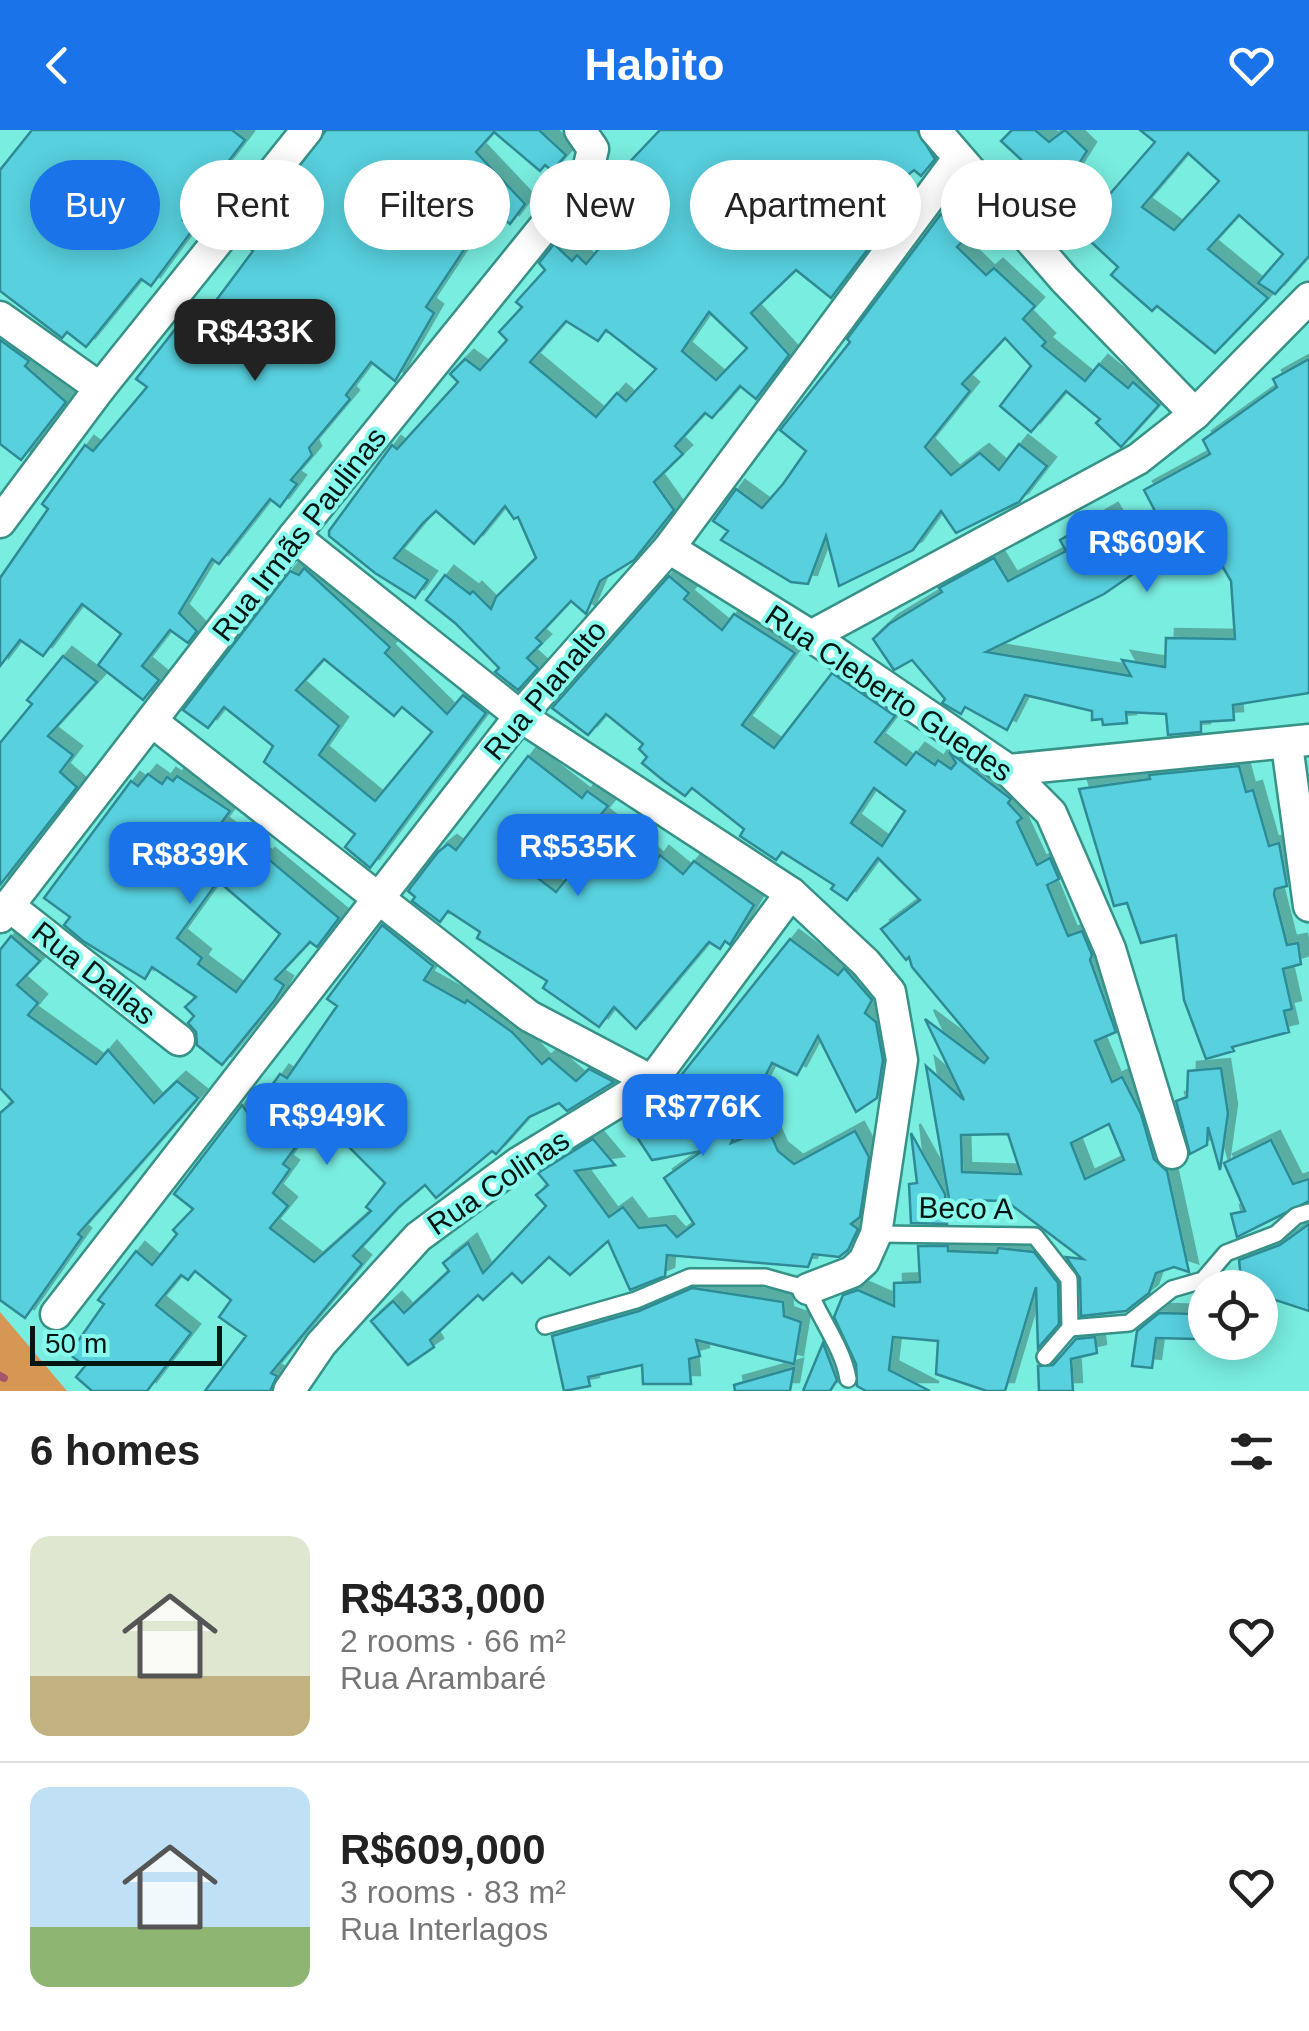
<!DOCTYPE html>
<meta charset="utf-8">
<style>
body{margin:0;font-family:Helvetica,sans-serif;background:#f2f2f2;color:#222;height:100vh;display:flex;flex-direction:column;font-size:38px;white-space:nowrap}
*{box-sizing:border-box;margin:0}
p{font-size:32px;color:#767676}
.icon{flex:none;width:55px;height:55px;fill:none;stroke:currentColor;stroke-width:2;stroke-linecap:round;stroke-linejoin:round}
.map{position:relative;height:1261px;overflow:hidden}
.panel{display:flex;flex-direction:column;background:#fff;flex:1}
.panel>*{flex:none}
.hud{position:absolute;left:30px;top:30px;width:1250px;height:90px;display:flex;gap:20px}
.fabs{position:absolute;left:1188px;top:1140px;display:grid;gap:20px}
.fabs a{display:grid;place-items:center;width:90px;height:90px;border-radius:50%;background:#fff;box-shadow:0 5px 25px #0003;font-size:50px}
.scale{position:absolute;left:30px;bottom:25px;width:192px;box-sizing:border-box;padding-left:10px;border:5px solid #001613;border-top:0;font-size:28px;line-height:35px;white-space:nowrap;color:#001613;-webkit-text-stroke:8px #87faed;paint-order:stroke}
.price{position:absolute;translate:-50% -85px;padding:0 22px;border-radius:20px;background:#1a73e8;color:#fff;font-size:32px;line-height:65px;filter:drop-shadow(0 2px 5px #0008)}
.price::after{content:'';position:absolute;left:50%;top:60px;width:30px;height:22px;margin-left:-15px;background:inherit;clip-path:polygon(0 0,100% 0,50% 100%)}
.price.selected{background:#222;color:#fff}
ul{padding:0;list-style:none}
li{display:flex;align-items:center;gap:30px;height:250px;padding:0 30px}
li+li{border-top:2px solid #e0e0e0}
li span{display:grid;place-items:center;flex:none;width:280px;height:200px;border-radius:20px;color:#555}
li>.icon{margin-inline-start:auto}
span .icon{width:120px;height:120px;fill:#fffc;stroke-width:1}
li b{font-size:42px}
h2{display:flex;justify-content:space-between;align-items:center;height:120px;padding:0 30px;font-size:42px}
.pill{padding:0 35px;border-radius:45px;background:#fff;box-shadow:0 5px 25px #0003;font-size:35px;line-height:90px}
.pill.selected{background:#1a73e8;color:#fff}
header{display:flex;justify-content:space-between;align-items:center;height:130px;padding:0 30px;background:#1a73e8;color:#fff;font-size:45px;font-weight:700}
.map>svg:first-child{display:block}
.green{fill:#d79754}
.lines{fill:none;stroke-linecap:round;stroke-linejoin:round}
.stream{stroke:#a3566b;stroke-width:8}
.building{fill:#58d0de;stroke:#2e8b95;stroke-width:2.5;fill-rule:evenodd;filter:url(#shadow)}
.lane-casing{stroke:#369187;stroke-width:20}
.street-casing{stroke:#369187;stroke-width:35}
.lane{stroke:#fff;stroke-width:15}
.street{stroke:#fff;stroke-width:30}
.labels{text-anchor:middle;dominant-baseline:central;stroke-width:8;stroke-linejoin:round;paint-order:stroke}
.street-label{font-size:30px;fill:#001613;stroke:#87faed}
</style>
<header><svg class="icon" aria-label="back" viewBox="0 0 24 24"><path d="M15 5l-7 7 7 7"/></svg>Habito<svg class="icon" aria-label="heart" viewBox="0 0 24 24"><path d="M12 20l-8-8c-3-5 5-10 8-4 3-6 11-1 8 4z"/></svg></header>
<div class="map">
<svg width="1309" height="1261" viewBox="0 0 1309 1261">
<defs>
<filter id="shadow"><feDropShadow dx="9" dy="-9" stdDeviation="0" flood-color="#0004"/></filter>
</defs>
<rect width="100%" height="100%" fill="#79eddf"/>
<polygon class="green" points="0,1182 67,1261 0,1261"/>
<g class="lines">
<polyline class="stream" points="0,1246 4,1248"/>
</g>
<g class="building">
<polygon points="32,0 232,0 245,10 183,90 194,98 151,156 141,149 86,217 67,202 62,208 0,161 0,40"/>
<polygon points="326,0 539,0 566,25 552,41 545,35 540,41 494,2 476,22 525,74 510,94 491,79 426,177 434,183 395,251 371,232 346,265 350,269 309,318 312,325 291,350 297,354 280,377 270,369 219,434 212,429 179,483 197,501 188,513 170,500 142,536 159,550 143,570 98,535 121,504 82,474 43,526 20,510 0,536 0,448 48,379 42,374 85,315 93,321 147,257 136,249 188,183 200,192 253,121 242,113"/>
<path d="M660 0H917L935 29 921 46 914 40 863 81 883 99 831 168 796 140 751 183 789 225 756 269 740 256 712 288 705 283 675 316 683 324 654 352 674 380 634 430 600 451 586 484 571 471 536 508 542 513 527 528 538 538 518 560 495 542 499 538 455 493 426 470 445 445 470 464 473 461 491 479 496 467 536 428 518 387 514 389 505 376 474 414 436 381 423 393 394 428 428 450 415 468 375 443 329 406V401L392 315 397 319 458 252 450 244 465 229 480 240 507 210 499 202 522 177 516 172 545 140 539 133 554 114 572 131 577 125 586 134 612 103 586 78ZM709 182 747 218 716 250 682 221ZM566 191 598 211 606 200 656 239 626 271 617 263 596 287 530 232Z"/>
<path d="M1012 0H1035L1049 12 1065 0 1087 21 1072 45 1102 73 1155 12 1140 0H1309V126L1275 164 1258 153 1283 124 1239 85 1208 119 1268 168 1215 223 1157 176 1152 181 1111 145 1118 137 1074 96 1069 101 1017 49 1028 36 1001 11ZM1188 23 1219 51 1174 100 1142 77Z"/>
<polygon points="941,84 966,108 957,117 986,145 994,138 1035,176 1023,189 1046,212 1042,216 1085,251 1099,234 1128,258 1133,252 1159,275 1121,317 1096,293 1100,289 1066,261 1031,302 1000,276 1031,236 1005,208 962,254 970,261 925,317 951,345 980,323 999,340 1019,314 1047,336 1019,372 956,403 941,381 913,420 839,456 826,406 808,454 791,452 721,410 728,401 713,391 736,359 762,378 783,354 806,321 780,300 850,212 847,209"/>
<polygon points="0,210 29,231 25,236 66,272 21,330 0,314"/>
<path d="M1309 229V563L1233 575 1234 590 1201 592V602L1168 605 1166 584 1126 582 1127 593 1103 595 1102 589 1092 590V581L1025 565 1007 600 965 577 961 584 942 573 945 569 912 530 894 540 873 509 889 494 942 462 939 458 994 428 1008 451 1066 421 1060 410 1109 382 1121 403 1156 383 1144 360 1210 324 1203 310 1277 257 1273 249ZM1188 424 1197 439 1217 427 1231 451 1235 509 1166 508 1165 537 1122 530 1131 546 986 522 1104 464 1146 435 1151 445Z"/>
<path d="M304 438 390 517 385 523 447 584 463 565 486 583 370 738 345 717 355 704 264 632 273 616 224 577 208 598 183 580 290 441 299 445ZM324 529 394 586 402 577 432 602 375 671 319 625 339 596 296 560Z"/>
<path d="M669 446 689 463 684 469 722 500 734 484 795 523 742 595 774 618 832 543 895 586 875 612 906 635 916 622 935 635 938 630 951 639 956 633 949 622 1011 669 1008 673 1022 688 1017 692 1037 735 1050 728 1059 749 1047 755 1068 806 1082 801 1092 825 1090 830 1116 902 1095 911 1112 952 1122 947 1141 984 1154 1029 1167 1041 1189 1142 1174 1137 1156 1143 1149 1163 1126 1181 1081 1186 1080 1148 1066 1127 1083 1129 1006 1071 963 1070V1079L951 1080 926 936 964 970 925 889 984 933 988 928 912 837 909 827 906 830 881 799 920 770 878 728 847 770 831 759 834 755 782 722 776 730 740 706 744 699 692 658 685 666 664 651 642 633 647 627 639 619 643 614 606 584 588 605 552 578ZM874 658 905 681 882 716 851 693ZM1109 994 1124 1030 1085 1049 1071 1013ZM1008 1004 1021 1044 962 1042 961 1005Z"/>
<polygon points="63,526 97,552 48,606 73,625 60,642 77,657 0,755 0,613 32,574 27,570"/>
<path d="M528 626 582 668 587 661 608 676 599 687 655 732 660 725 683 744 694 731 754 775 730 815 725 811 720 819 709 812 636 899 614 877 599 897 543 858 547 851 477 808 480 802 448 781 440 792 412 771 415 767 408 761 438 722 448 714 456 720ZM550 700 584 727 556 762 522 736Z"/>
<polygon points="1239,636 1246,662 1253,660 1269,716 1279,713 1287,756 1275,759 1274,764 1287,815 1298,813 1301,834 1283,839 1292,879 1284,881 1289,902 1232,917 1234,921 1206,929 1184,870 1176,805 1141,813 1127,773 1114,776 1079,659 1150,649 1149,645"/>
<path d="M148 644 162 654 167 647 173 651 177 646 230 681 219 696 264 730 266 727 339 788 317 817 310 812 275 849 284 855 275 870 222 935 197 915 196 902 188 893 194 886 185 877 196 867 152 837 145 849 83 811 64 795 70 787 44 768 131 651 138 656ZM218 751 280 804 236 862 198 834 202 828 177 808Z"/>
<path d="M382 795 433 836 424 850 465 873 467 870 512 902 542 934 549 928 576 951 589 939 614 952 567 981 559 973 529 987 496 1024 492 1021 436 1068 425 1055 399 1077 353 1126 362 1134 271 1243 277 1246 270 1261H205L246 1206 219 1187 231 1170 195 1141 188 1150 181 1145 156 1175 191 1203 147 1261H92L76 1247 85 1236 69 1224 104 1174 98 1170 136 1121 152 1135 177 1104 173 1100 193 1079 174 1064 242 975 250 986 280 944 287 948 337 876 327 869ZM307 1002 332 1019 339 1007 385 1053 366 1077 371 1081 314 1132 270 1098 288 1076 273 1063 290 1039 283 1034Z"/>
<polygon points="11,806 40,831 17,855 38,873 28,885 96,934 108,920 154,973 177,951 198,968 78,1104 82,1107 25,1188 0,1170 0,983 13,972 0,958 0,820"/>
<polygon points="790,809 838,845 844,838 872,870 865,883 876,892 883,930 877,968 856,982 818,906 797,945 772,933 731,1013 768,998 778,1021 794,1034 855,1001 869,1027 860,1087 851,1094 858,1099 848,1120 839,1127 813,1124 808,1137 667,1125 665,1146 630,1160 608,1111 570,1145 549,1127 522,1153 512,1143 483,1170 478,1165 430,1210 434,1217 408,1235 371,1191 393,1171 404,1183 449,1141 443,1133 468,1113 483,1143 546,1076 536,1065 548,1055 538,1043 593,1009 615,1035 575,1041 609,1087 623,1077 639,1098 666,1095 677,1107 694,1094 664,1048 702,1021 652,1030 625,989 646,977 649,980 667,963"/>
<polygon points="1221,938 1228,983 1220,1040 1208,997 1207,1015 1190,1024 1176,971 1187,967 1188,941"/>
<polygon points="911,1003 945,1064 947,1094 911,1093 909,1054 917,1053"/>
<polygon points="1271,1010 1293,1054 1309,1049 1309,1071 1237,1107 1231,1084 1245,1081 1224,1033"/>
<polygon points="1309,1094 1309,1181 1260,1165 1260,1158 1242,1158 1239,1130 1280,1115"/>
<polygon points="918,1116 948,1116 948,1121 997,1123 998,1118 1034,1122 1058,1153 1059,1194 1038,1218 1036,1157 1005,1261 987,1261 936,1244 938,1211 893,1207 889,1240 930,1261 866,1261 857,1256 856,1234 834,1187 843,1165 858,1160 894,1176 894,1153 920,1152"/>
<polygon points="692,1158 783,1172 784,1186 801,1192 794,1234 696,1210 700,1226 689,1229 691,1254 643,1254 642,1235 588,1247 590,1256 564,1261 552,1206 639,1181"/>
<polygon points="1159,1183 1196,1184 1196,1209 1156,1208 1152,1238 1132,1236 1137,1201"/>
<polygon points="1095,1207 1097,1223 1071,1229 1073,1261 1039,1261 1038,1236 1053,1235 1076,1209"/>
<polygon points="823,1213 837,1250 830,1261 803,1261"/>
<polygon points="794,1238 790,1261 735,1261 734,1255"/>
</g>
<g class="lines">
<defs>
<g id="lane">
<polyline points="876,1104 1035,1106 1069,1149 1070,1198"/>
<path d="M545 1196 636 1170 690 1147H765L808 1159C820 1189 843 1218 848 1249"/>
<polyline points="1070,1198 1129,1193 1172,1159 1203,1150 1226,1123 1276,1104 1296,1086 1309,1082"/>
<polyline points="1045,1227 1070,1198"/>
</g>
<g id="street">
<polyline points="935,0 1064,149 1195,284"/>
<polyline points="0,187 100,258"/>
<polyline points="0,392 100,258 307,0"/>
<polyline points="294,406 520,586 791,763 866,833 890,862 902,930 876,1104 864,1131 852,1142 808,1159"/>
<polyline points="669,418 811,506 1008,640 1051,683 1110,819 1172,1023"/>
<polyline points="811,506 1138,329 1195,284 1309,168"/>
<polyline points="154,593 529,886 652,951"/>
<polyline points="1287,615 1309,776"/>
<polyline points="1008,640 1309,610"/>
<polyline points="9,776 179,910"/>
<polyline points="0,787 294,406 587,44 593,19 580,0"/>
<polyline points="56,1184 520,586 669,418 958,29"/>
<polyline points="289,1261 321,1214 418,1107 518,1033 652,951 791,763"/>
</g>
</defs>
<use href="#lane" class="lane-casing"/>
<use href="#street" class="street-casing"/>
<use href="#lane" class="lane"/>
<use href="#street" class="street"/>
</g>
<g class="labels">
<g class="street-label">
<text transform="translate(299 404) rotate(-52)">Rua Irmãs Paulinas</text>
<text transform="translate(545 560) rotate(-50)">Rua Planalto</text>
<text transform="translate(889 563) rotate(34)">Rua Cleberto Guedes</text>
<text transform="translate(94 843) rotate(38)">Rua Dallas</text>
<text transform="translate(498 1052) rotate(-34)">Rua Colinas</text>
<text transform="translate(966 1078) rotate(1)">Beco A</text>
</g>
</g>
</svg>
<div class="fabs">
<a><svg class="icon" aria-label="locate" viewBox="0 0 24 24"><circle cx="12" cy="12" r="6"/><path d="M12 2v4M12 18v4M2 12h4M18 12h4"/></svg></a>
</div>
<div class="scale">50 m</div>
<b class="price selected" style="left:255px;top:254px">R$433K</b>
<b class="price" style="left:1147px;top:465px">R$609K</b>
<b class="price" style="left:578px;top:769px">R$535K</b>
<b class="price" style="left:190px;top:777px">R$839K</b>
<b class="price" style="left:703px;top:1029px">R$776K</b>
<b class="price" style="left:327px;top:1038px">R$949K</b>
<div class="hud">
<a class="pill selected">Buy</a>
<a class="pill">Rent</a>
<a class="pill">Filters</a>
<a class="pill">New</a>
<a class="pill">Apartment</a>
<a class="pill">House</a>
</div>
</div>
<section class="panel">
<h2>6 homes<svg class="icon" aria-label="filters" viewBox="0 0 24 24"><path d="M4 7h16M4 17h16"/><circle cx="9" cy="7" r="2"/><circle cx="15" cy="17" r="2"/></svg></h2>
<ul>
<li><span style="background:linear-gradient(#dfe7d0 70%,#c2b280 0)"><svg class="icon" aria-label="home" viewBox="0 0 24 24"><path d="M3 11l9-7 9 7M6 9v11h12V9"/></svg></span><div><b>R$433,000</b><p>2 rooms · 66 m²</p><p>Rua Arambaré</p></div><svg class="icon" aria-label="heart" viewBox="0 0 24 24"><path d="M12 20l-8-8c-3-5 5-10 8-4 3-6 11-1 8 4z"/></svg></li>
<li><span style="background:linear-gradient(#bfe0f5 70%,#8fb573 0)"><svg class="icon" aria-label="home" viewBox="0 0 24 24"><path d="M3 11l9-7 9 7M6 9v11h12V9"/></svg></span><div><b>R$609,000</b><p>3 rooms · 83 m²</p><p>Rua Interlagos</p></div><svg class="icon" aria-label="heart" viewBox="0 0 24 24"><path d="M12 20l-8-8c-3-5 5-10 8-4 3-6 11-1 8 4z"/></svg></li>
</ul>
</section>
